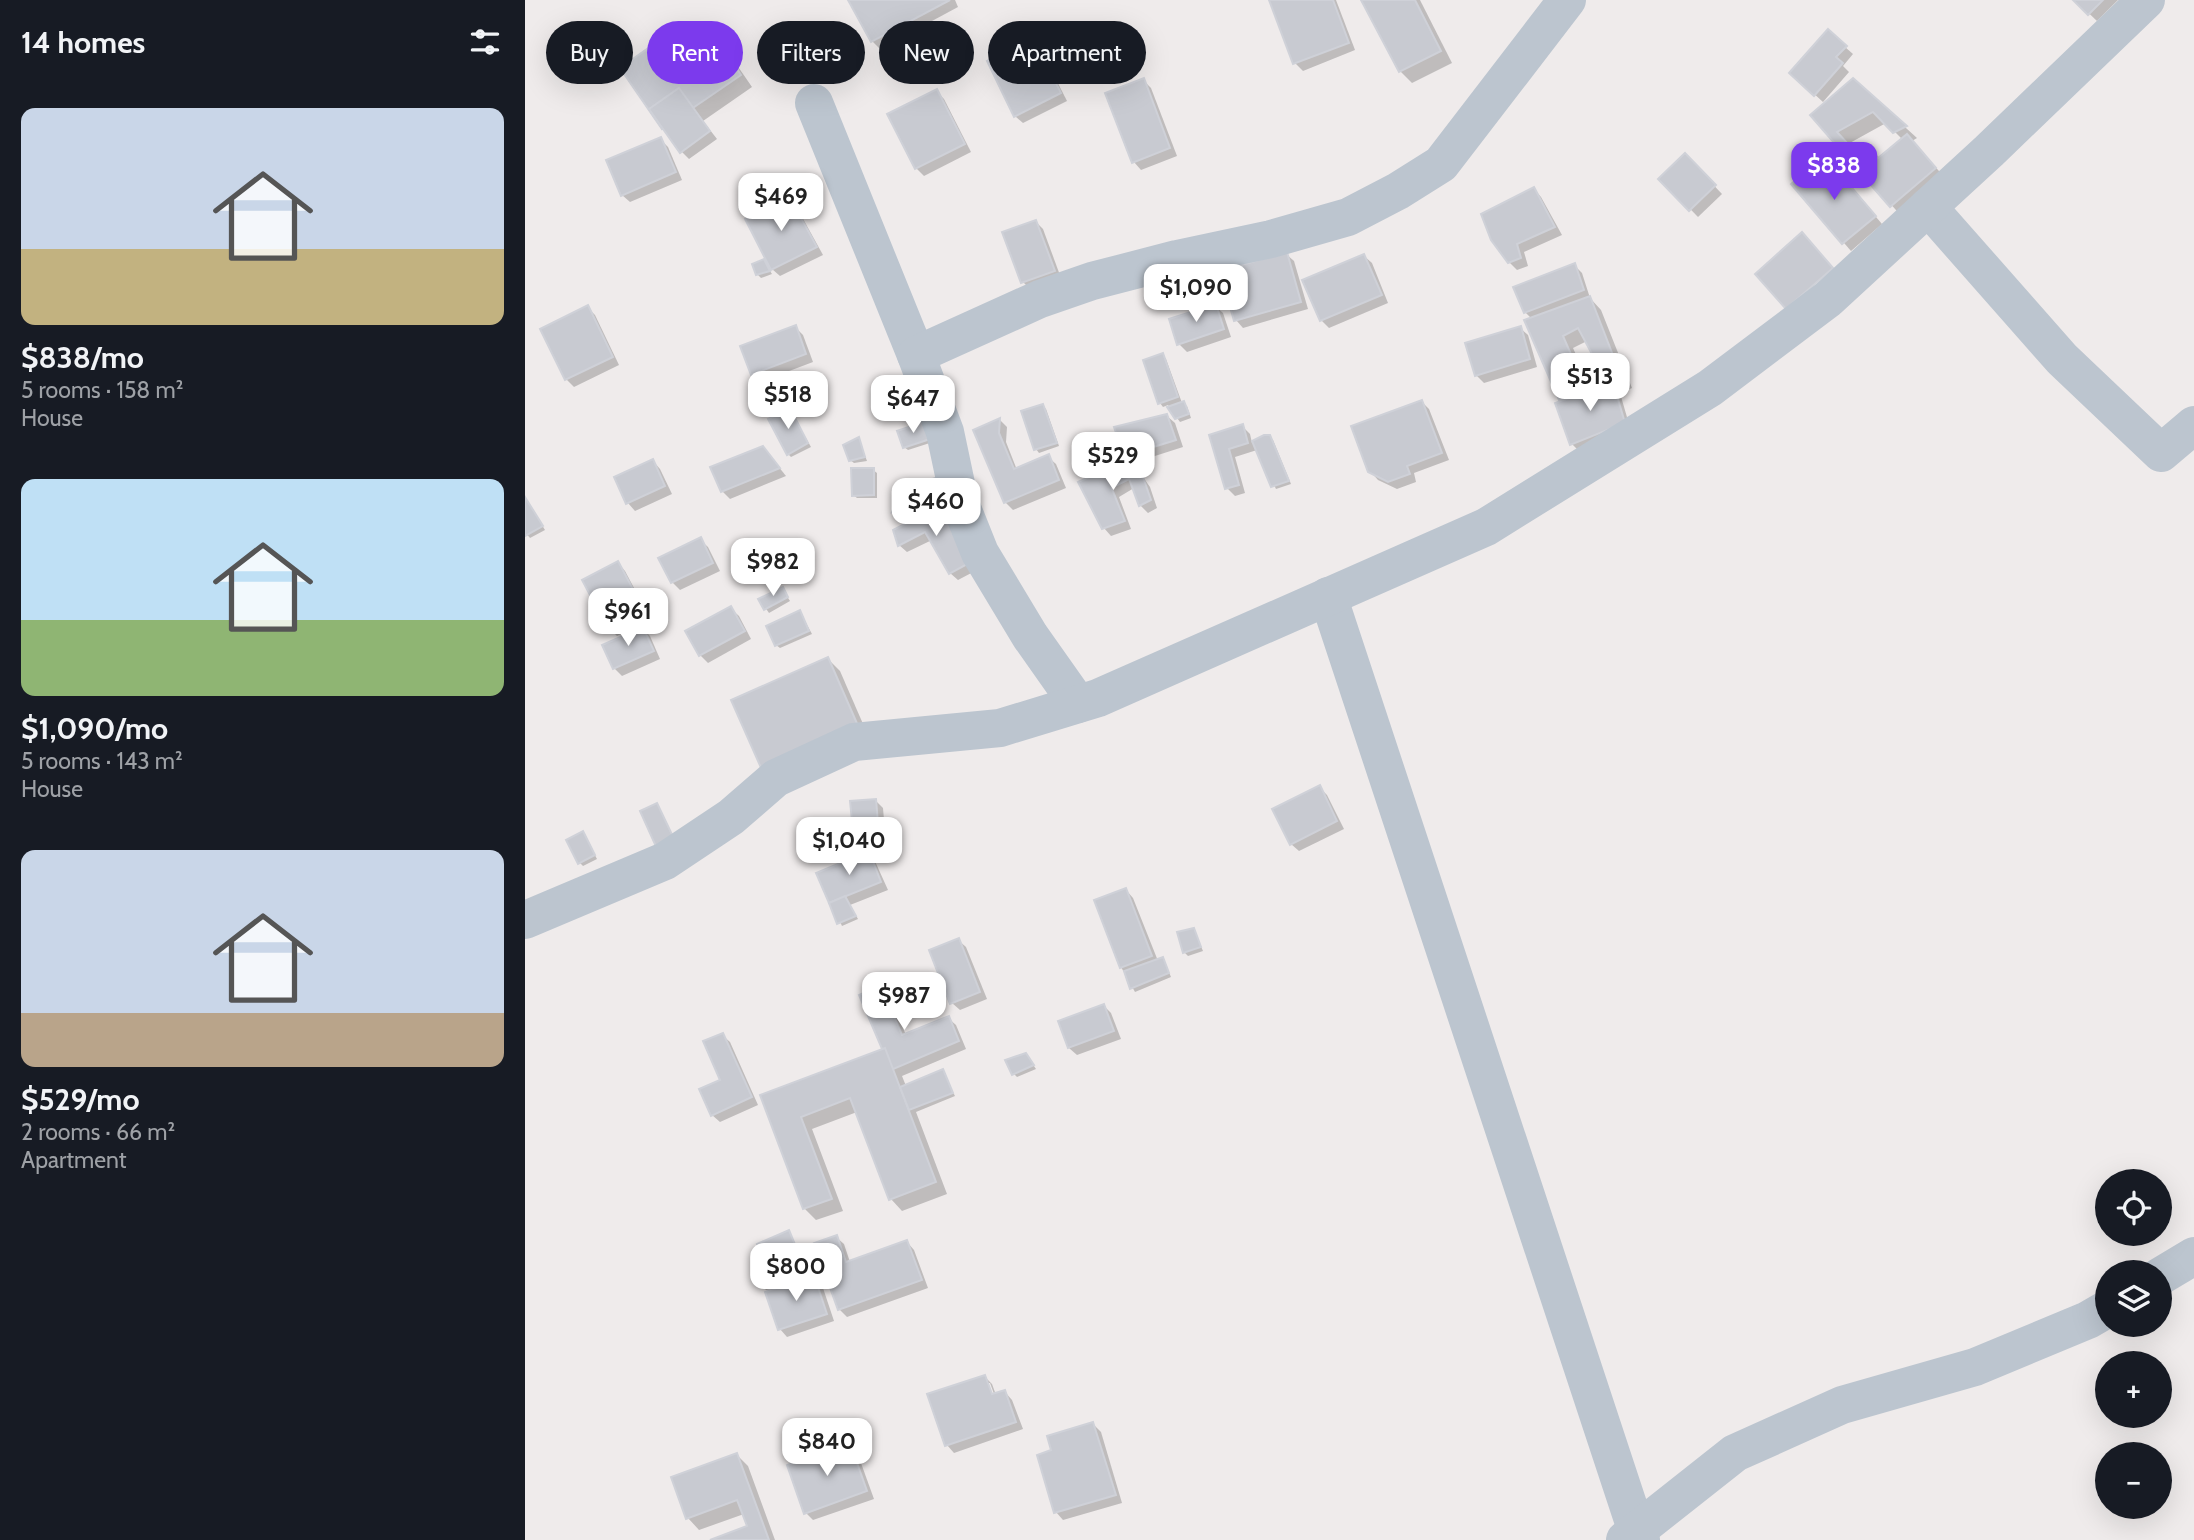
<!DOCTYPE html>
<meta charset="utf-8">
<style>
body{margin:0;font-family:Cabin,sans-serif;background:#20242c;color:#f1f3f6;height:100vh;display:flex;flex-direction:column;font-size:26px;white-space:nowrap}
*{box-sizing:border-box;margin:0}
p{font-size:23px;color:#9ea1a6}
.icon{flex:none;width:38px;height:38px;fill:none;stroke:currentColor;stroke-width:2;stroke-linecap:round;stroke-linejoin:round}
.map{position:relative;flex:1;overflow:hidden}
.details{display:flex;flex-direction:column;background:#171b24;width:525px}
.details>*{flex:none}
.guide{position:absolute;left:21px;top:21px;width:665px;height:63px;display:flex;gap:14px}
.fabs{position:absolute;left:1570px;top:1169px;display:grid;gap:14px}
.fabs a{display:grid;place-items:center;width:77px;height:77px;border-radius:50%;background:#171b24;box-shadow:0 7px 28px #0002;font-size:35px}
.price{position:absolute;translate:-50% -60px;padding:0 16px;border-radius:14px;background:#fff;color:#222;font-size:23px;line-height:46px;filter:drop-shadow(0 2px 4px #0008)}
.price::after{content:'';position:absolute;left:50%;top:42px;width:21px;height:16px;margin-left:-10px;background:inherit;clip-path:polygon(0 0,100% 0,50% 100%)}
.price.active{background:#7c3aed;color:#fff}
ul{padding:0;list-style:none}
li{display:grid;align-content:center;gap:14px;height:371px;padding:0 21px}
li span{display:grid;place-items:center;height:217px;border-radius:14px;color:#555}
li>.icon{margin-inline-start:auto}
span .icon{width:126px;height:126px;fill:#fffc;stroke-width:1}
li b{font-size:30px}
h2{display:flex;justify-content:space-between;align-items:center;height:84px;padding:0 21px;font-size:30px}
.chip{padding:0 24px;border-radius:32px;background:#171b24;box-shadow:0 7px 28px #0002;font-size:24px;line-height:63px}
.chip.active{background:#7c3aed;color:#fff}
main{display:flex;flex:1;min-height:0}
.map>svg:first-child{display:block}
.shadow{fill:#0003;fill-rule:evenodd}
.building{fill:#c8cad1;stroke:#cfd1d8;stroke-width:2}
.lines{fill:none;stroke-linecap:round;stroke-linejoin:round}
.minor{stroke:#bcc5cf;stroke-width:38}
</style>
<main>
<section class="details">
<h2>14 homes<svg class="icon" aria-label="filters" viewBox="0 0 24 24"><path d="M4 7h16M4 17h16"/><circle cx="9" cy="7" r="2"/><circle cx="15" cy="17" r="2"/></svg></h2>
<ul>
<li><span style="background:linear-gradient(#c9d6e8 65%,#c2b280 0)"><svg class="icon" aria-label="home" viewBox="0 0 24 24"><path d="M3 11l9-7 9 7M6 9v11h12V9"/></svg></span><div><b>$838/mo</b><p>5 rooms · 158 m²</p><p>House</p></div></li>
<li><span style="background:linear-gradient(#bfe0f5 65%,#8fb573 0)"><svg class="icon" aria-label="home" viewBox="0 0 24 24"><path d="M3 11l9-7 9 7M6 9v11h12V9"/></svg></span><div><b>$1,090/mo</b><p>5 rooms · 143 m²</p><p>House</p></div></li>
<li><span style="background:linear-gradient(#c9d6e8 75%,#b9a48a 0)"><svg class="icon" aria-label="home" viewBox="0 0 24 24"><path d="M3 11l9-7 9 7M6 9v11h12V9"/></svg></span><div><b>$529/mo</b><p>2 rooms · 66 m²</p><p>Apartment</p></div></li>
</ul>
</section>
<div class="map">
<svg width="1669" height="1540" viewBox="0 0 1669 1540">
<rect width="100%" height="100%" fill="#efebeb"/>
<g class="shadow">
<polygon points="325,0 430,0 433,7 355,49 347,41"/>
<polygon points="746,0 811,0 830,50 778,71 770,63"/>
<polygon points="839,0 895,0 927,63 887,83 875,71"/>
<polygon points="1550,0 1593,0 1572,21"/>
<polygon points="508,40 515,48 542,101 498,123 490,116"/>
<polygon points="132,45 156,74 196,46 207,58 227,87 178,121 192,139 164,159 156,151"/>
<polygon points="1320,47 1328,54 1318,66 1324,72 1298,102 1274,80"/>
<polygon points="618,80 626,88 652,156 616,170 609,162"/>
<path d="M1328 80 1392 138 1387 141 1422 180 1378 218 1287 115ZM1361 123 1378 140 1354 160 1335 158 1323 144Z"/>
<polygon points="411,91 419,99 446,152 399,176 391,168"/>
<polygon points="135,139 143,147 157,180 105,202 97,195"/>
<polygon points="1160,155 1197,194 1173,217 1136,179"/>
<polygon points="1319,179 1357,224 1326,251 1268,184"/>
<polygon points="1009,189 1016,197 1037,235 999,252 1003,266 992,270 984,262"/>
<polygon points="264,198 271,206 298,255 255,276 247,269"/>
<polygon points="511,222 518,229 536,278 505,289 498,282"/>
<polygon points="761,254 769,261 783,309 718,328 711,320"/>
<polygon points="839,256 847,263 863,303 804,328 796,320"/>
<polygon points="238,261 247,274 236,278 232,274"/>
<path d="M1049 265 1057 273 1065 298 1076 310 1107 388 1095 393 1106 431 1054 451 1047 444 1039 402 1036 399 1007 319 1000 312ZM1062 341 1087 385 1068 392 1048 348Z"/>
<polygon points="690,306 698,313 706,337 662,352 654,344"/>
<polygon points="62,307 70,315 94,365 49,387 41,379"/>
<polygon points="270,327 278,335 288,362 235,382 227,374"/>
<polygon points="995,328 1003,335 1012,367 959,383 951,375"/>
<polygon points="638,355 641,359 657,403 662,406 666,418 655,422 643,405 638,407 635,403"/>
<polygon points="897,402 904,409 924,460 889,473 891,482 872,489 853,480 845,471"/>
<polygon points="518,406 521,409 534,446 514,453 511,449 499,412"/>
<polygon points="265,410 286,447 266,457 263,454"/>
<polygon points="642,416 650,423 658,447 608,463 625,487 632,508 623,513 615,505 609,488 594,497 606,529 586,536 579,528 556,483 605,460 600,455"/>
<polygon points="475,420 482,427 481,442 492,470 523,457 531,464 541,488 488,510 480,502 450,430"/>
<polygon points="399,424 408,442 383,450 379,447"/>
<polygon points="717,426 725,434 727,443 744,437 748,440 766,484 751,489 732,450 710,457 720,493 710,496 702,488 686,436"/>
<polygon points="334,440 342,461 329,463 325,460"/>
<polygon points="245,456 261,476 205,499 197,491"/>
<polygon points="128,461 135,469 147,494 110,511 103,503"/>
<polygon points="348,470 352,473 352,498 332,498 328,495"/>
<polygon points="409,480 418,496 372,515 369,512 377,492"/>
<polygon points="0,498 20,530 5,538 0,532"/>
<polygon points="416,507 452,570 433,580 425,573 407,540 382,552 374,545"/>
<polygon points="175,540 183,547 195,571 155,590 147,582 136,559"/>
<polygon points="93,563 100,571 125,618 92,636 84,628"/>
<polygon points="258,590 265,601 244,613 235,600"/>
<polygon points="206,609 214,616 226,639 183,663 175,655"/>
<polygon points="275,612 287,634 255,648 251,645"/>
<polygon points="118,629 125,636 135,659 97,676 89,668"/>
<polygon points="303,659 315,671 345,740 250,781"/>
<polygon points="795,788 802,795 819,829 774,851 766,844"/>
<polygon points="350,800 358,808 362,856 349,859 363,890 325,905 333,919 317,926 293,874 338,855 332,850"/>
<polygon points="58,833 72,859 58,866 55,863"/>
<polygon points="601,890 608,898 633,961 637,959 640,963 646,977 610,992 596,967"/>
<polygon points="669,930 678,951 663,956 659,952"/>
<polygon points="433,940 441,947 462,999 435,1010 427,1003"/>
<polygon points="356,987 364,995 381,1035 423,1018 431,1025 441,1049 377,1076 381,1086 417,1071 430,1096 391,1112 422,1194 377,1211 366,1199 332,1112 287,1129 318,1211 291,1220 280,1209 237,1096 361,1050"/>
<polygon points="579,1006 586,1013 596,1039 552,1055 544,1048"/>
<polygon points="197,1035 205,1042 233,1105 195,1122 187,1115 197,1081"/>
<polygon points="504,1059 511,1069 492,1077 489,1074"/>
<polygon points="264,1232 274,1250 244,1263 241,1260"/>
<polygon points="311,1237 319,1244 325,1262 382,1242 389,1250 403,1288 322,1317 314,1309"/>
<polygon points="239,1274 248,1281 246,1289 241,1290 234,1283 233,1278"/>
<polygon points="289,1277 297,1285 309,1321 262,1337 255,1329"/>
<path d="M460 1377 467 1384 471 1395 480 1392 487 1400 498 1429 429 1453 422 1445ZM461 1383H465L472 1402 469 1403Z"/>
<polygon points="568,1424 576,1432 597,1503 538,1520 531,1512"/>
<polygon points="325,1445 332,1452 349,1499 288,1520 281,1513"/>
<polygon points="212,1455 223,1466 250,1540 190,1540 224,1528 219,1514 174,1530 163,1518"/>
</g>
<g class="building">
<polygon points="323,0 425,0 346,42"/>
<polygon points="744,0 808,0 824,43 768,64"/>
<polygon points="836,0 890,0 916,51 874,72"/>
<polygon points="1548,0 1578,0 1563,15"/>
<polygon points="1303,29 1322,46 1311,57 1318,63 1289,96 1264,73"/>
<polygon points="508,38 536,93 489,117 462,61"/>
<polygon points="132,42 154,73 196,44 216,75 137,129 95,68"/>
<polygon points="619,78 645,148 607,163 580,93"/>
<polygon points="1328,78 1382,126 1368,133 1348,112 1312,132 1334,156 1345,147 1353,158 1382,134 1411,168 1365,207 1285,115"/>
<polygon points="154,88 185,131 155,153 124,109"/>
<polygon points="412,89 440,144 390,169 362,114"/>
<polygon points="136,137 151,172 96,196 81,160"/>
<polygon points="1160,153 1191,185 1164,211 1133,179"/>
<polygon points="1290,164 1303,171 1311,169 1351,216 1317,244 1266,184"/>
<polygon points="1009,187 1030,227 992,244 996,258 983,263 966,240 956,214"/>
<polygon points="264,196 292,247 246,270 220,219"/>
<polygon points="511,220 530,271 496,283 477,232"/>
<polygon points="1277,232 1308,268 1261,309 1230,274"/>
<polygon points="762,252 776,302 709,321 695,271"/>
<polygon points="839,254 857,295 795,321 777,280"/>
<polygon points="239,259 245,271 231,275 227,264"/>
<polygon points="1050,263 1059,290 999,313 988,287"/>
<polygon points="1065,296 1096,376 1082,382 1053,328 1038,336 1062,391 1034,400 999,320"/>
<polygon points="691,304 699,329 652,345 644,319"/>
<polygon points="63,305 88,357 40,380 15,329"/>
<polygon points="271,325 281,354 226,375 215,346"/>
<polygon points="996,326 1005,359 950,376 940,343"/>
<polygon points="638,353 653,397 633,404 618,360"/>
<polygon points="1088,382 1100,423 1045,445 1030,403"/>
<polygon points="897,400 917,453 882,466 885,474 863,482 843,472 826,426"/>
<polygon points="659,401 664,414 650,419 642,407"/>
<polygon points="518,404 532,443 509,450 496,411"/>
<polygon points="265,408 283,443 262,455 243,419"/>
<polygon points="642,414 651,440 599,456 589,427"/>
<polygon points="475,418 474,433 489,469 524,454 534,480 479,503 448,430"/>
<polygon points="399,422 405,439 378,448 372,431"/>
<polygon points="718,424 723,443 704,449 714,485 700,489 684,435"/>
<polygon points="739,435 745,435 764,481 746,487 727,441"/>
<polygon points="334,437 340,457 324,461 318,445"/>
<polygon points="238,446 255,468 196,492 185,467"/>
<polygon points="606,458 618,477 626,500 614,506 604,479 590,486 587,489 600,521 577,529 553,482"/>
<polygon points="128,459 140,486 101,504 89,477"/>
<polygon points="326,468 349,468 349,495 327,496"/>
<polygon points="410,478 416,492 367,512 375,491"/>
<polygon points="0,497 18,526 0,536"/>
<polygon points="416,505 446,562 424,574 400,532 373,546 368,530"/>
<polygon points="176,537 188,563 146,583 133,558"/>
<polygon points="93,561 119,610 83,629 57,580"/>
<polygon points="258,587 263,597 239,610 233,599"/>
<polygon points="206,606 220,631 174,656 160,631"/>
<polygon points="275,610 284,631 250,646 241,626"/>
<polygon points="118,627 129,651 88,669 77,645"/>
<polygon points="303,657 334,728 237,770 206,700"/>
<polygon points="795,785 812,821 765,845 747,809"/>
<polygon points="351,799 355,848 344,851 330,851 325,801"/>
<polygon points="132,803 151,843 133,851 115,811"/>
<polygon points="58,831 70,855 53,864 41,840"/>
<polygon points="344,851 356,882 304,903 291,873"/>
<polygon points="601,888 627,956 595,968 569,900"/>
<polygon points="320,896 331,916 312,924 304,903"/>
<polygon points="669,928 676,947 658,953 652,932"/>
<polygon points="434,938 455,992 425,1004 404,950"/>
<polygon points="638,957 644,973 605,989 599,971"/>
<polygon points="356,985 377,1035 424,1016 434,1041 366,1070 334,995"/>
<polygon points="579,1004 589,1031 543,1048 533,1021"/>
<polygon points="198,1033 227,1097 186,1116 174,1089 195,1080 178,1041"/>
<polygon points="360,1048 411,1182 364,1200 325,1098 276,1117 307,1199 278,1209 235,1095"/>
<polygon points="501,1053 509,1065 487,1075 480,1060"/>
<polygon points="418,1069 428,1093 384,1110 375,1087"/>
<polygon points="264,1230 271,1247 240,1261 232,1244"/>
<polygon points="312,1235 321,1262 382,1240 397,1280 313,1310 289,1243"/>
<circle cx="238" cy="1280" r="7"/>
<polygon points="289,1275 302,1314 253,1330 240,1292"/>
<polygon points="460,1375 467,1394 480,1390 491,1422 420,1446 402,1394"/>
<polygon points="568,1422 591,1495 529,1513 512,1455 526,1450 522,1436"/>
<polygon points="325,1443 342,1491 279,1514 262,1465"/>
<polygon points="212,1453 244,1540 185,1540 222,1526 212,1500 161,1519 146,1477"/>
</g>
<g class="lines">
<g class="minor">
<polyline points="289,103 391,355 420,432 435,503 455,553 505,636 553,704"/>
<polyline points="1403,207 1537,359 1636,453 1669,425"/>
<polyline points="391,355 515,299 567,281 652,259 746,239 823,217 873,191 916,164 1042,0"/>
<polyline points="803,596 1112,1532 1116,1540"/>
<polyline points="0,920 140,861 206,817 251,778 329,742 475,728 573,698 961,527 1185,388 1303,299 1464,151 1621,0"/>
<polyline points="1634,1277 1669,1256"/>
<polyline points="1100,1540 1210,1453 1317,1405 1450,1367 1563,1320 1582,1309"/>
</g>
</g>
</svg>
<div class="fabs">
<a><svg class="icon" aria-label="locate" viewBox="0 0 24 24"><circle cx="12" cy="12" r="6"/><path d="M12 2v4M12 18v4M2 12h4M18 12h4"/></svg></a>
<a><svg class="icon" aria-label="layers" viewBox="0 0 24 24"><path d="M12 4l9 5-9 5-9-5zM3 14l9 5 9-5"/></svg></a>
<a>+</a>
<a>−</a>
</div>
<b class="price active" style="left:1309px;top:202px">$838</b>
<b class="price" style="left:256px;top:233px">$469</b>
<b class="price" style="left:671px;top:324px">$1,090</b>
<b class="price" style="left:1065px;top:413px">$513</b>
<b class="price" style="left:263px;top:431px">$518</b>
<b class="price" style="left:388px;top:435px">$647</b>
<b class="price" style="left:588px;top:492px">$529</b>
<b class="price" style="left:411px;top:538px">$460</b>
<b class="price" style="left:248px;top:598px">$982</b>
<b class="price" style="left:103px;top:648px">$961</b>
<b class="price" style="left:324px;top:877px">$1,040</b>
<b class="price" style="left:379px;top:1032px">$987</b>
<b class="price" style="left:271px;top:1303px">$800</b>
<b class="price" style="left:302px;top:1478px">$840</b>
<div class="guide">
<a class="chip">Buy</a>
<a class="chip active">Rent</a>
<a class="chip">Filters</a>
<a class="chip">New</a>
<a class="chip">Apartment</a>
</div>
</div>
</main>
